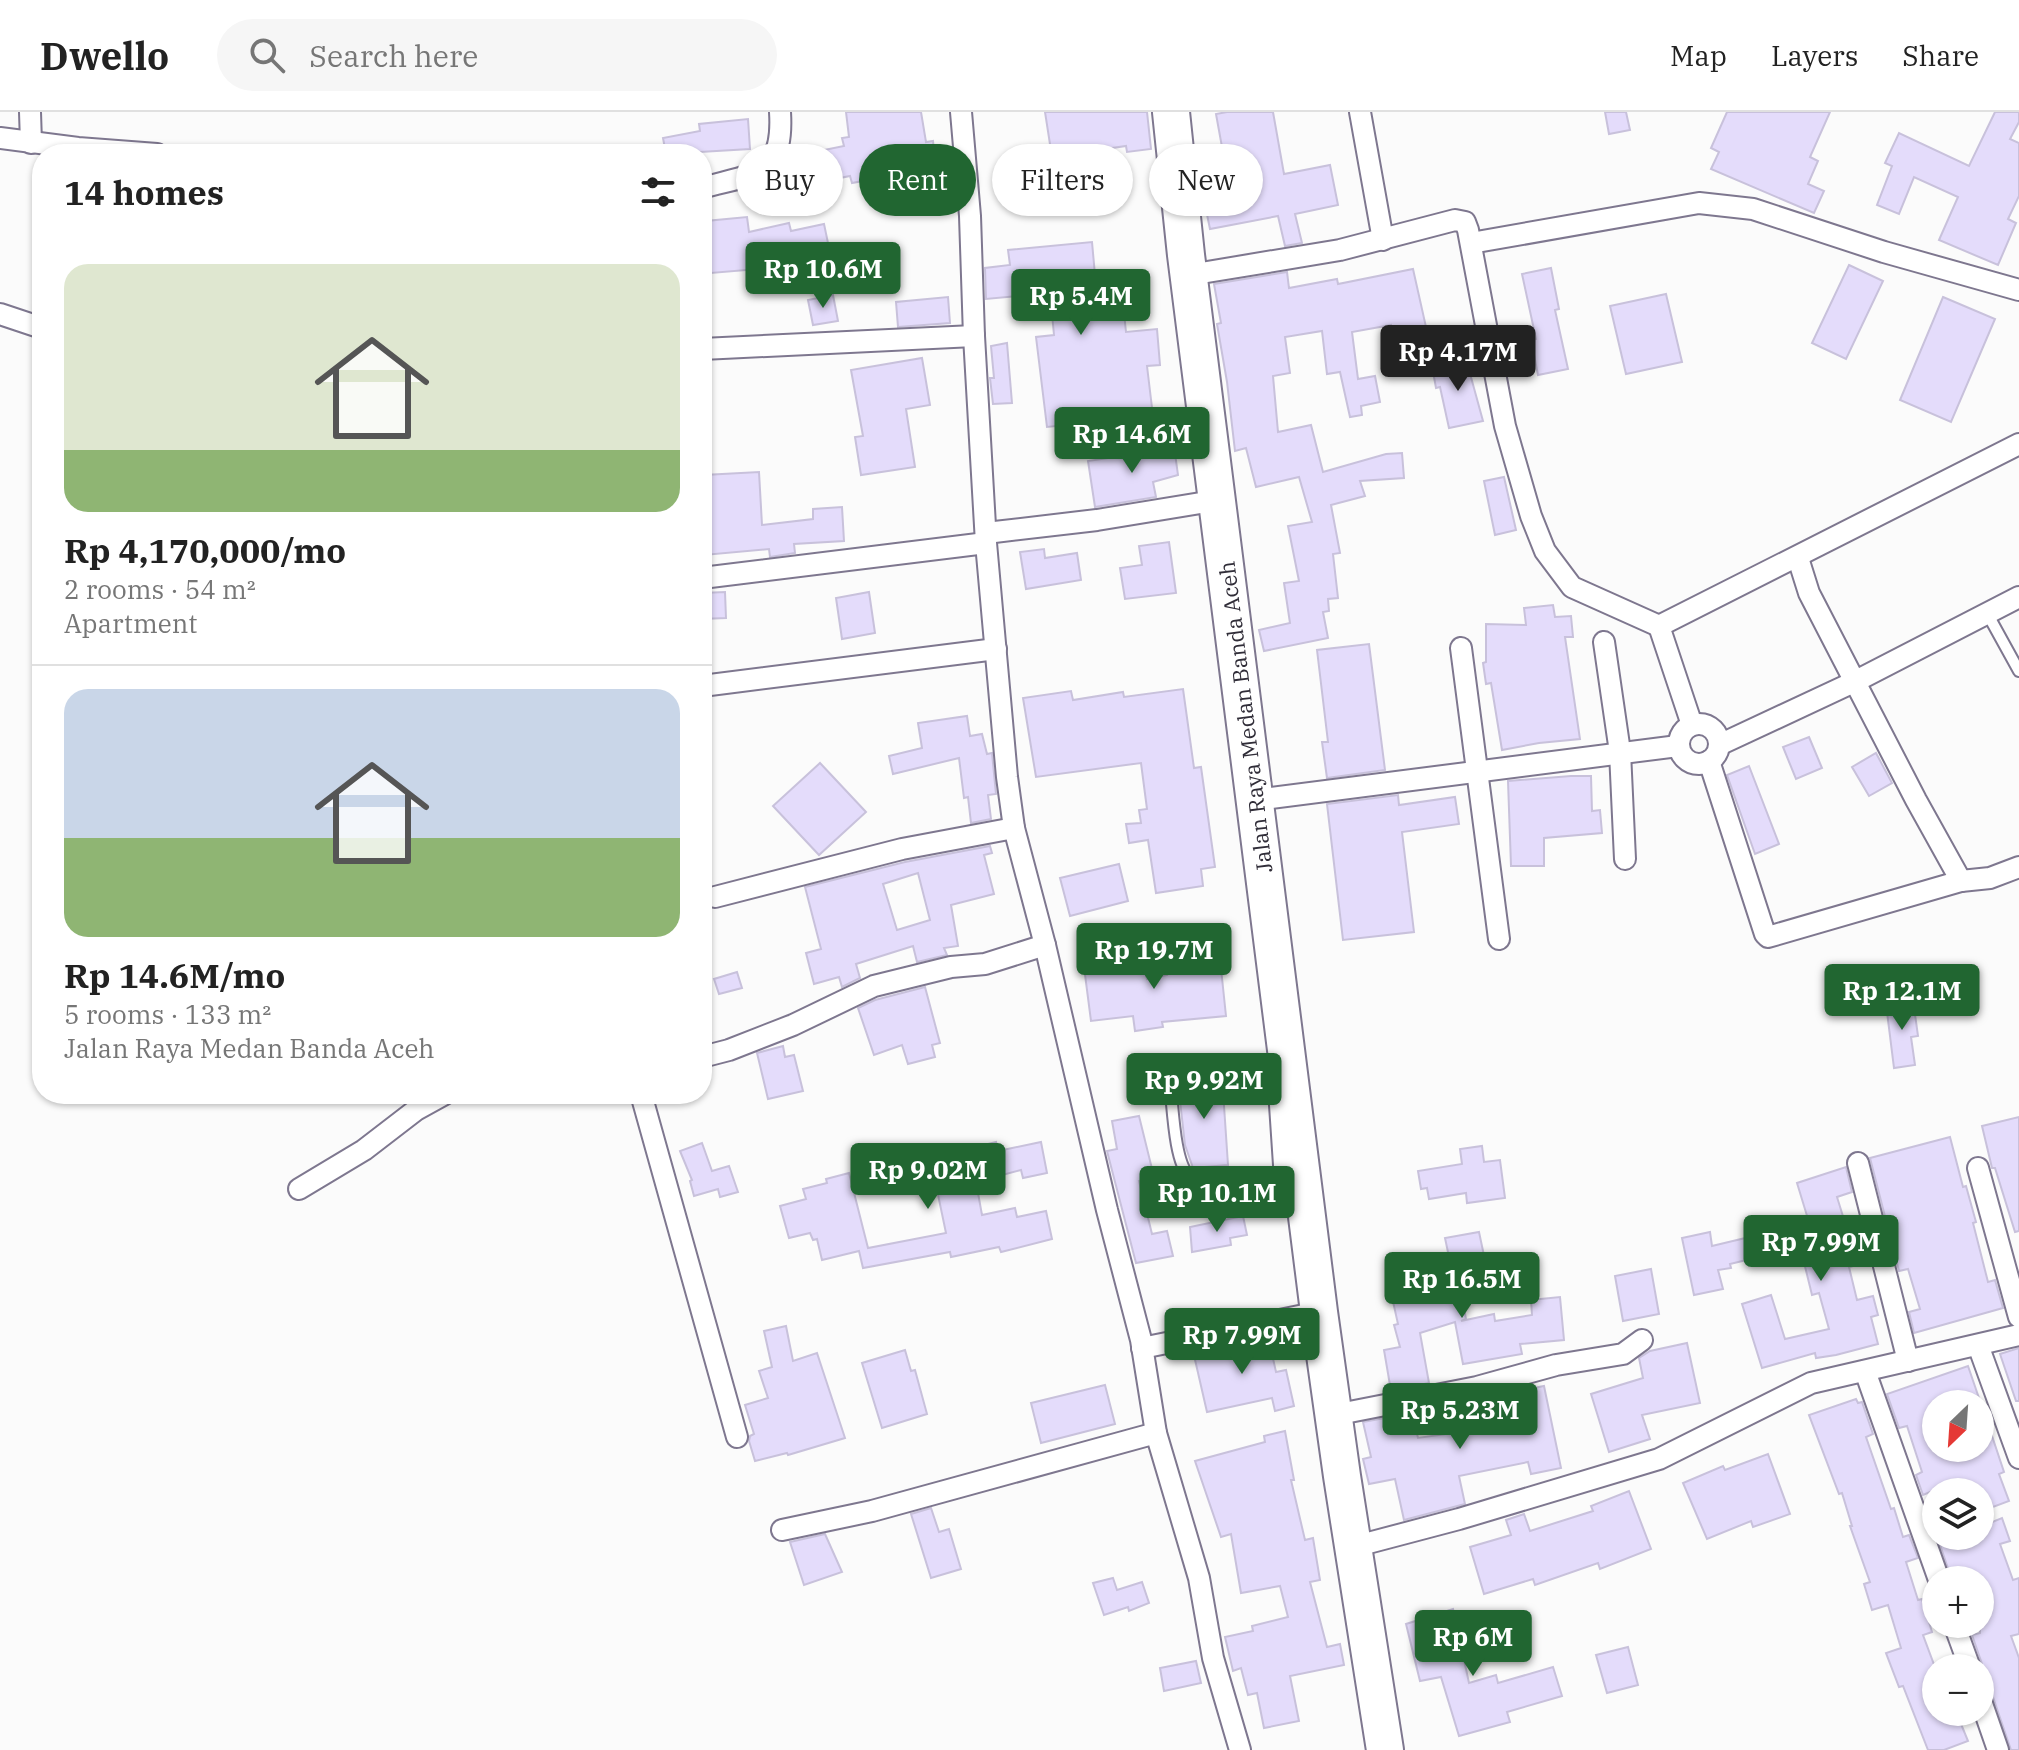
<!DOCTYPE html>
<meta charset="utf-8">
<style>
body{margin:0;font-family:"IBM Plex Serif",serif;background:#f6f6f6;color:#222;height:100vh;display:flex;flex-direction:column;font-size:30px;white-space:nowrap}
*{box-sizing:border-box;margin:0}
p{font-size:26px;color:#767676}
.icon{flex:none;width:44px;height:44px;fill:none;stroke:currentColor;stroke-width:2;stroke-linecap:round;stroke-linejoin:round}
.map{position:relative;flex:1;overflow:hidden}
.drawer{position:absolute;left:32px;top:32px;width:680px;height:960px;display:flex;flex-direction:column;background:#fff;border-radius:32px;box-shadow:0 2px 6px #0004}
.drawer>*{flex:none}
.top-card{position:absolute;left:736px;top:32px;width:760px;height:72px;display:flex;gap:16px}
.needle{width:52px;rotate:205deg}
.tools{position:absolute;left:1922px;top:1278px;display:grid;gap:16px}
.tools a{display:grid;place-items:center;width:72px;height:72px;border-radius:50%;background:#fff;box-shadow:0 2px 6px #0004;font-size:40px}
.price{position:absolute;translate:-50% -68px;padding:0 18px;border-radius:8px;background:#216631;color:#fff;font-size:26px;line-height:52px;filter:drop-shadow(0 2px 4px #0008)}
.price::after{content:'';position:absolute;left:50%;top:48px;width:24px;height:18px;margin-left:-12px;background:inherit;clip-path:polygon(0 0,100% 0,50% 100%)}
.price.on{background:#222;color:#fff}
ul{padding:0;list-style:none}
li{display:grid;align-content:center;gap:16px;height:424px;padding:0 32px}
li+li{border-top:2px solid #e0e0e0}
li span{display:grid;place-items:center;height:248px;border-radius:24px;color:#555}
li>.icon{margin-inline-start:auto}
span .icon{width:144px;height:144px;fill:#fffc;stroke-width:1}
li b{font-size:34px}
h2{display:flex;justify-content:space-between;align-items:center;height:96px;padding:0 32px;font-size:34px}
.pill{padding:0 28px;border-radius:36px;background:#fff;box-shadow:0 2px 6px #0004;font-size:28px;line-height:72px}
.pill.on{background:#216631;color:#fff}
header{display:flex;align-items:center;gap:48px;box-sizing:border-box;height:112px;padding:0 40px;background:#fff;border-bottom:2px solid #e0e0e0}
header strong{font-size:38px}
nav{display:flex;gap:44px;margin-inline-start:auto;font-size:28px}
.search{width:560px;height:72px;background:#f6f6f6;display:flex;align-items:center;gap:20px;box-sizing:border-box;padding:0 28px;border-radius:44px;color:#767676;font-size:30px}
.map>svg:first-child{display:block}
.building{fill:#e4dcfb;stroke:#c8c1db;stroke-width:2;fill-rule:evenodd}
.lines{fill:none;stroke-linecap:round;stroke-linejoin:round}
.lane-casing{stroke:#7e778f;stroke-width:14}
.street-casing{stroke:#7e778f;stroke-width:24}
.highway-casing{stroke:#7e778f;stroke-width:40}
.lane{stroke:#fff;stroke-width:10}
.street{stroke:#fff;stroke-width:20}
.highway{stroke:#fff;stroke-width:36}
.labels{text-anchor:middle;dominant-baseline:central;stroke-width:8;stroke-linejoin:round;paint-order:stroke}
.street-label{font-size:22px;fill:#302d38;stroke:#fff}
</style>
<header>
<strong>Dwello</strong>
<div class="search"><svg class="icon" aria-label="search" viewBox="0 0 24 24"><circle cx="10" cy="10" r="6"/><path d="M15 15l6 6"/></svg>Search here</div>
<nav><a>Map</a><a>Layers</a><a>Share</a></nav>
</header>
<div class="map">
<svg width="2019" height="1638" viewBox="0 0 2019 1638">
<rect width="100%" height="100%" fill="#fbfbfb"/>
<g class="building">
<polygon points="846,0 921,0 926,30 933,29 935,49 925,50 926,78 890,80 889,64 852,71 850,64 830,68 824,38 844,34 842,26 849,25"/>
<polygon points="1045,0 1147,0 1151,37 1127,40 1126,34 1052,45"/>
<polygon points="1227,0 1273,0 1284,62 1330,53 1338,93 1295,102 1302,131 1285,134 1278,104 1210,117 1201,73 1228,68 1216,2"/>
<polygon points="1605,0 1626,0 1630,18 1609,22"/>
<polygon points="1727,0 1830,0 1810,45 1818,49 1808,72 1824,79 1814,101 1711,57 1719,40 1711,36"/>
<polygon points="1995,0 2019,0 2019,10 2010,27 2019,31 2019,84 2008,107 2016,111 1998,153 1939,128 1958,85 1914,65 1899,102 1877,93 1892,54 1885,51 1899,21 1969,54"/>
<polygon points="748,7 750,37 666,42 663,26 700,19 699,12"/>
<polygon points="747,105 749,120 789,111 791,119 824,112 832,150 810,154 810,152 770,153 770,156 711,161 706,109"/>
<polygon points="1092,130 1096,174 1121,172 1126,220 1157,217 1160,253 1147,254 1153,304 1047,315 1036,225 1054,223 1050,181 986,187 985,156 1010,153 1008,138"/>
<polygon points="1849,153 1883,169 1846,247 1812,231"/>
<polygon points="1551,156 1559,197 1555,198 1568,257 1538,263 1531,228 1536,227 1522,162"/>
<polygon points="1413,157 1426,215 1393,223 1391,213 1352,220 1358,267 1375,264 1380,290 1361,294 1362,303 1350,305 1340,260 1327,262 1322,219 1285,225 1290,261 1273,264 1278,320 1311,313 1323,360 1386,342 1402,341 1404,366 1360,369 1365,384 1331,393 1340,441 1333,442 1338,486 1328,487 1329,499 1323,500 1328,526 1264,539 1259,518 1290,511 1284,471 1299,469 1288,414 1312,410 1299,365 1256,375 1246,336 1235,339 1227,270 1217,212 1221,211 1214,172 1287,160 1289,176 1337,167 1338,172"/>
<polygon points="1666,182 1682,250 1626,262 1610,194"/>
<polygon points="833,183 838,209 813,213 808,188"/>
<polygon points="948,185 950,211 898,215 896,190"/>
<polygon points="1943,185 1995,207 1951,310 1900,288"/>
<polygon points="1007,231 1012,291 993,292 990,266 994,266 991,234"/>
<polygon points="922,246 930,293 906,297 915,355 861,363 855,325 863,324 851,258"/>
<polygon points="1466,247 1483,309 1449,316 1440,275 1436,276 1432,254"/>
<polygon points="1173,327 1178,363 1153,370 1156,385 1095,395 1088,349 1155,339 1153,330"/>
<polygon points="759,360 762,413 813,407 813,397 842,395 844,429 794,432 795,441 770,445 769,437 704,443 702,414 707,413 704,363"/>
<polygon points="1504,365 1516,418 1495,423 1484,369"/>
<polygon points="1169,430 1176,481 1125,487 1120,456 1142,453 1139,434"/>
<polygon points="1044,437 1045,446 1077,441 1081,468 1026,477 1020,440"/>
<polygon points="725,480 726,506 702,507 702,481"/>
<polygon points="869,480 875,521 842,527 836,486"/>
<polygon points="1553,493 1555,505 1571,504 1573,525 1565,525 1580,627 1539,631 1502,638 1491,571 1486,572 1483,551 1486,550 1486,512 1526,513 1524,496"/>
<polygon points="1369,532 1385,658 1327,666 1322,630 1328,630 1317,538"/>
<polygon points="1183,577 1194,656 1201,655 1215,755 1201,757 1203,774 1156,781 1148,728 1129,731 1126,712 1141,711 1139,698 1147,697 1141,651 1036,665 1023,586 1071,579 1073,588 1123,580 1124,585"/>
<polygon points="967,604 970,624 982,622 987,642 992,641 996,682 988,683 991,707 971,711 968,685 964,686 959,646 893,662 889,644 922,636 918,611"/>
<polygon points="1809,625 1822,656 1796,667 1783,635"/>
<polygon points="1876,641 1892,671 1869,684 1852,655"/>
<polygon points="820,651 866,700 819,743 773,694"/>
<polygon points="1749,654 1779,732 1755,742 1727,663"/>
<polygon points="1571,664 1591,664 1592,699 1600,698 1602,721 1544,726 1544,754 1511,754 1508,669"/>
<polygon points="1398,683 1399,693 1455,685 1459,712 1402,720 1414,820 1343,828 1327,692"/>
<path d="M990 734 992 741 984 743 994 782 951 793 958 834 944 836 947 843 917 850 913 834 856 852 860 866 842 875 839 865 814 872 806 841 821 837 805 775 905 750ZM918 761 930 808 897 818 883 772Z"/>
<polygon points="1119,752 1128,789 1070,804 1060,766"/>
<polygon points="1117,843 1117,846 1141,843 1147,867 1167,863 1165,851 1220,847 1226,904 1162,910 1163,915 1135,919 1133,904 1091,909 1083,847"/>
<polygon points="737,860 742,876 719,882 714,867"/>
<polygon points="925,875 940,931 932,933 935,945 908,952 902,933 874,943 858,896 875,888"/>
<polygon points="1913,888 1918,924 1911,925 1915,953 1894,956 1886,892"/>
<polygon points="783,934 785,945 794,943 803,979 768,987 757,941"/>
<polygon points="1222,964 1228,1053 1193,1056 1185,1033 1178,971 1181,968"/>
<polygon points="1139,1004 1154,1065 1139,1069 1152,1122 1167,1119 1173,1144 1136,1151 1107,1039 1117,1037 1112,1009"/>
<polygon points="2019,1005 2019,1119 2015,1120 1995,1056 1992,1056 1982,1014"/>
<polygon points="1950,1025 1963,1075 1966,1074 1976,1110 1973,1111 1988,1170 1995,1168 2003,1196 1914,1221 1909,1200 1920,1197 1908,1157 1899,1159 1870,1046"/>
<polygon points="996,1030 998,1039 1041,1030 1047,1061 1023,1066 1021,1058 976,1070 982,1103 1015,1096 1017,1105 1046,1099 1052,1127 1001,1140 999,1135 951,1145 950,1140 863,1156 859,1139 822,1148 817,1127 813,1128 810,1121 789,1126 780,1094 806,1087 803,1077 827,1071 826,1067 849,1061 868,1136 946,1121 936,1073 928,1074 924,1055 960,1048 957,1040"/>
<polygon points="702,1031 712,1059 729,1054 738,1080 720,1085 718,1077 694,1084 690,1069 692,1068 680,1039"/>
<polygon points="1482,1034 1484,1050 1500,1048 1505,1086 1467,1091 1466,1081 1429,1087 1427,1076 1421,1077 1418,1059 1462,1052 1460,1037"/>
<polygon points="1846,1055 1852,1080 1837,1085 1850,1127 1863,1124 1870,1150 1849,1155 1857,1188 1873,1184 1878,1203 1871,1205 1878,1232 1836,1243 1816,1246 1815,1241 1762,1256 1742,1192 1771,1183 1785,1227 1829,1217 1819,1181 1812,1183 1800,1134 1815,1130 1797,1071"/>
<polygon points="1243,1104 1247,1123 1230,1126 1231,1133 1192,1140 1190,1115"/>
<polygon points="1479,1120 1486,1153 1457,1158 1466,1207 1461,1209 1494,1202 1495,1209 1532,1203 1531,1188 1560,1185 1564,1228 1520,1232 1522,1242 1463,1252 1455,1210 1420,1221 1429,1271 1391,1279 1384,1238 1400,1235 1394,1213 1398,1212 1392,1185 1415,1180 1413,1171 1433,1167 1432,1163 1452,1159 1445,1126"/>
<polygon points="1710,1120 1712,1134 1762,1122 1767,1143 1730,1152 1731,1156 1718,1158 1723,1177 1694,1183 1682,1126"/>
<polygon points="1651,1157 1659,1202 1623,1209 1615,1164"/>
<polygon points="786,1214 793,1249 817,1241 845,1326 788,1343 787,1341 755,1349 749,1329 750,1324 754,1322 745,1293 768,1286 759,1259 772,1255 764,1219"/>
<polygon points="1268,1224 1276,1260 1286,1258 1294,1294 1275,1299 1272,1286 1207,1300 1193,1239"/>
<polygon points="1687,1231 1700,1291 1642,1303 1650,1327 1609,1340 1591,1282 1643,1266 1639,1246 1650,1239"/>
<polygon points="2019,1236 2019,1289 2016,1289 2000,1242"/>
<polygon points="905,1238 911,1259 915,1258 927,1302 882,1316 862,1251"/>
<polygon points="1968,1254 1981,1292 1936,1292 1936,1336 1980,1336 1980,1298 1983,1297 2004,1360 1999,1362 2009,1389 1985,1398 1980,1380 1930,1380 1923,1383 1916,1363 1922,1360 1907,1314 1899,1316 1887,1282"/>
<polygon points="1105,1273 1115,1312 1041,1331 1031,1291"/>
<polygon points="1544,1274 1561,1356 1531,1362 1528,1350 1459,1364 1465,1392 1404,1408 1395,1367 1369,1372 1363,1347 1371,1345 1363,1310 1412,1301 1418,1326 1468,1319 1465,1304 1508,1296 1505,1282"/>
<polygon points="1856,1287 1858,1291 1862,1290 1873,1322 1866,1325 1891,1397 1894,1396 1903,1425 1909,1423 1918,1446 1906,1450 1918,1488 1922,1487 1932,1520 1923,1523 1936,1558 1936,1600 1953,1600 1956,1608 1959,1607 1968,1629 1944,1638 1928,1638 1903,1574 1899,1575 1886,1541 1901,1536 1888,1493 1872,1498 1864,1472 1870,1470 1850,1414 1852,1414 1842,1381 1839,1382 1809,1303"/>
<polygon points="1285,1319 1294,1368 1291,1368 1305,1428 1313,1426 1320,1468 1310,1470 1327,1535 1340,1532 1344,1553 1290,1564 1299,1609 1264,1616 1257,1581 1248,1583 1241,1556 1233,1559 1225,1525 1253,1519 1252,1514 1288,1505 1280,1474 1241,1481 1231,1422 1221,1425 1195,1349 1265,1330 1264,1324"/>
<polygon points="1768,1342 1790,1402 1753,1415 1751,1409 1707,1427 1683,1371 1723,1354 1725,1358"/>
<polygon points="1629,1379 1651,1437 1600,1457 1598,1451 1535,1473 1533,1467 1484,1482 1470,1435 1511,1423 1506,1408 1524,1402 1530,1419 1593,1399 1591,1394"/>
<polygon points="931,1396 939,1420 949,1417 961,1457 931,1466 911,1402"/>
<polygon points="2002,1406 2010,1429 2000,1432 2013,1468 2019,1466 2019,1522 2011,1524 2019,1546 2019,1638 2011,1638 1992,1582 1982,1560 1982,1552 1972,1523 1980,1521 1980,1468 1952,1468 1937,1424 1980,1424 1980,1415"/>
<polygon points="825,1422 842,1460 804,1473 790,1430"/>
<polygon points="1113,1466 1117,1478 1142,1470 1149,1491 1129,1499 1128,1495 1104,1503 1093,1471"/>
<polygon points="1453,1497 1469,1571 1496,1563 1498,1571 1553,1555 1562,1584 1507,1600 1510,1610 1459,1624 1441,1565 1420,1569 1406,1512"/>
<polygon points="1628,1535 1638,1573 1607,1581 1596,1543"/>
<polygon points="1196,1549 1201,1571 1164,1579 1160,1556"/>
</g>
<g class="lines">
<defs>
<g id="lane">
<polyline points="1987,501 2019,559"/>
<path d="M1281 1083 1273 963 1266 954 1257 953 1179 960 1172 964 1170 972C1173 994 1174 1049 1189 1064 1213 1091 1266 1085 1298 1081"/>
</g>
<g id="street">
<polyline points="30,0 31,31"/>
<polyline points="1360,0 1383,128"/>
<polyline points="0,26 78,36 157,42"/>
<path d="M702 76C755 61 784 65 780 0"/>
<polyline points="1471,131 1699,91 1753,97 1884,140 2019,178"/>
<polyline points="1189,163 1340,138 1455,108 1465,110 1468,118 1505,314 1531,404 1545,439 1572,475 1659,514"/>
<polyline points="0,202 42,216"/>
<polyline points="702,237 974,224"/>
<polyline points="986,421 1097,408 1219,388"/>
<polyline points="1798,446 1809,481 1916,688 1961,769"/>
<polyline points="702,466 986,431"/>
<polyline points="1604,530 1620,640 1625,747"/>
<polyline points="1461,536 1499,827"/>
<polyline points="702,574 996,537"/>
<circle cx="1699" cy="632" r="20"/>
<polyline points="1692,613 1659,514 2019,332"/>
<polyline points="1719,633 1856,569 2019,485"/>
<polyline points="1709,649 1765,822 1768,825 1961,769 1990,766 2019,755"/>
<polyline points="1255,688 1678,634"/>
<polyline points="715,785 902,737 1014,716"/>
<polyline points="1045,833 1107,1098 1141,1228 1156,1321 1199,1466 1213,1546 1240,1638"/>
<polyline points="702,945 729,938 793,913 874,874 951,855 985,852 1045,833 1014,716 1007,665 986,431 974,224 970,104 961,0"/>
<polyline points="641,982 737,1325"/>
<polyline points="1858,1051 1908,1249"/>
<polyline points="1978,1056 2019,1205"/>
<polyline points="299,1077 364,1038 416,998 445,982"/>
<polyline points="1978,1233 2019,1346"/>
<polyline points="1142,1236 1319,1200"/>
<polyline points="1865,1259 1939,1468"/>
<polyline points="1334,1303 1477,1275 1556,1253 1623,1242 1642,1228"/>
<polyline points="782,1418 872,1399 1156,1321"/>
<polyline points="1353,1435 1459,1407 1659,1347 1811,1271 2019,1223"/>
<polyline points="1954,1512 1970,1556"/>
<polyline points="1980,1586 1998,1638"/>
</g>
<polyline id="highway" points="1171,0 1186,143 1319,1200 1342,1364 1385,1638"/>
</defs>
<use href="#lane" class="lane-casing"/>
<use href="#street" class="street-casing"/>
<use href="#highway" class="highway-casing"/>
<use href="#lane" class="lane"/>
<use href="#street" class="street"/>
<use href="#highway" class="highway"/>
</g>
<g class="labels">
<g class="street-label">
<text transform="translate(1245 605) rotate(-97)">Jalan Raya Medan Banda Aceh</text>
</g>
</g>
</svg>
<div class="tools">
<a><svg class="needle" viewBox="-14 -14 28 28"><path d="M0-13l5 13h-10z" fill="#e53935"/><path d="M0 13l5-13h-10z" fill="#767676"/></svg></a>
<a><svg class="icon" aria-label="layers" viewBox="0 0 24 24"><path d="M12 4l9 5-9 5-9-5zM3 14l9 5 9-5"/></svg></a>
<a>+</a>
<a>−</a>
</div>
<b class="price" style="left:823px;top:198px">Rp 10.6M</b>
<b class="price" style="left:1081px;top:225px">Rp 5.4M</b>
<b class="price on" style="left:1458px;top:281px">Rp 4.17M</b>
<b class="price" style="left:1132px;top:363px">Rp 14.6M</b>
<b class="price" style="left:1154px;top:879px">Rp 19.7M</b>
<b class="price" style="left:1902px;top:920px">Rp 12.1M</b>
<b class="price" style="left:1204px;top:1009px">Rp 9.92M</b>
<b class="price" style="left:928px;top:1099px">Rp 9.02M</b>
<b class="price" style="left:1217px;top:1122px">Rp 10.1M</b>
<b class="price" style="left:1821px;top:1171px">Rp 7.99M</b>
<b class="price" style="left:1462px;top:1208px">Rp 16.5M</b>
<b class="price" style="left:1242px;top:1264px">Rp 7.99M</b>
<b class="price" style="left:1460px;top:1339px">Rp 5.23M</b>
<b class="price" style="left:1473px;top:1566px">Rp 6M</b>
<div class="top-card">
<a class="pill">Buy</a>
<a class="pill on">Rent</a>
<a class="pill">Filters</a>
<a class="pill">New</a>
</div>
<section class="drawer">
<h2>14 homes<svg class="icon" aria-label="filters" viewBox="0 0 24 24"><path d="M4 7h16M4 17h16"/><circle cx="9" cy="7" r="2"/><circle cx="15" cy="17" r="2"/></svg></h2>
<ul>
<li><span style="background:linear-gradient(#dfe7d0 75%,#8fb573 0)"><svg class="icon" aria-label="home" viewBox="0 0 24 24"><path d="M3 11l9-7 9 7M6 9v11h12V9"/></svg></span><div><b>Rp 4,170,000/mo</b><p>2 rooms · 54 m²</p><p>Apartment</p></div></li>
<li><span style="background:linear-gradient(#c9d6e8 60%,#8fb573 0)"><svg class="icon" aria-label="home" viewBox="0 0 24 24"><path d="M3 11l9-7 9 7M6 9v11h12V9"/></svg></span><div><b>Rp 14.6M/mo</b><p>5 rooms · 133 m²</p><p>Jalan Raya Medan Banda Aceh</p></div></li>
</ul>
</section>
</div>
